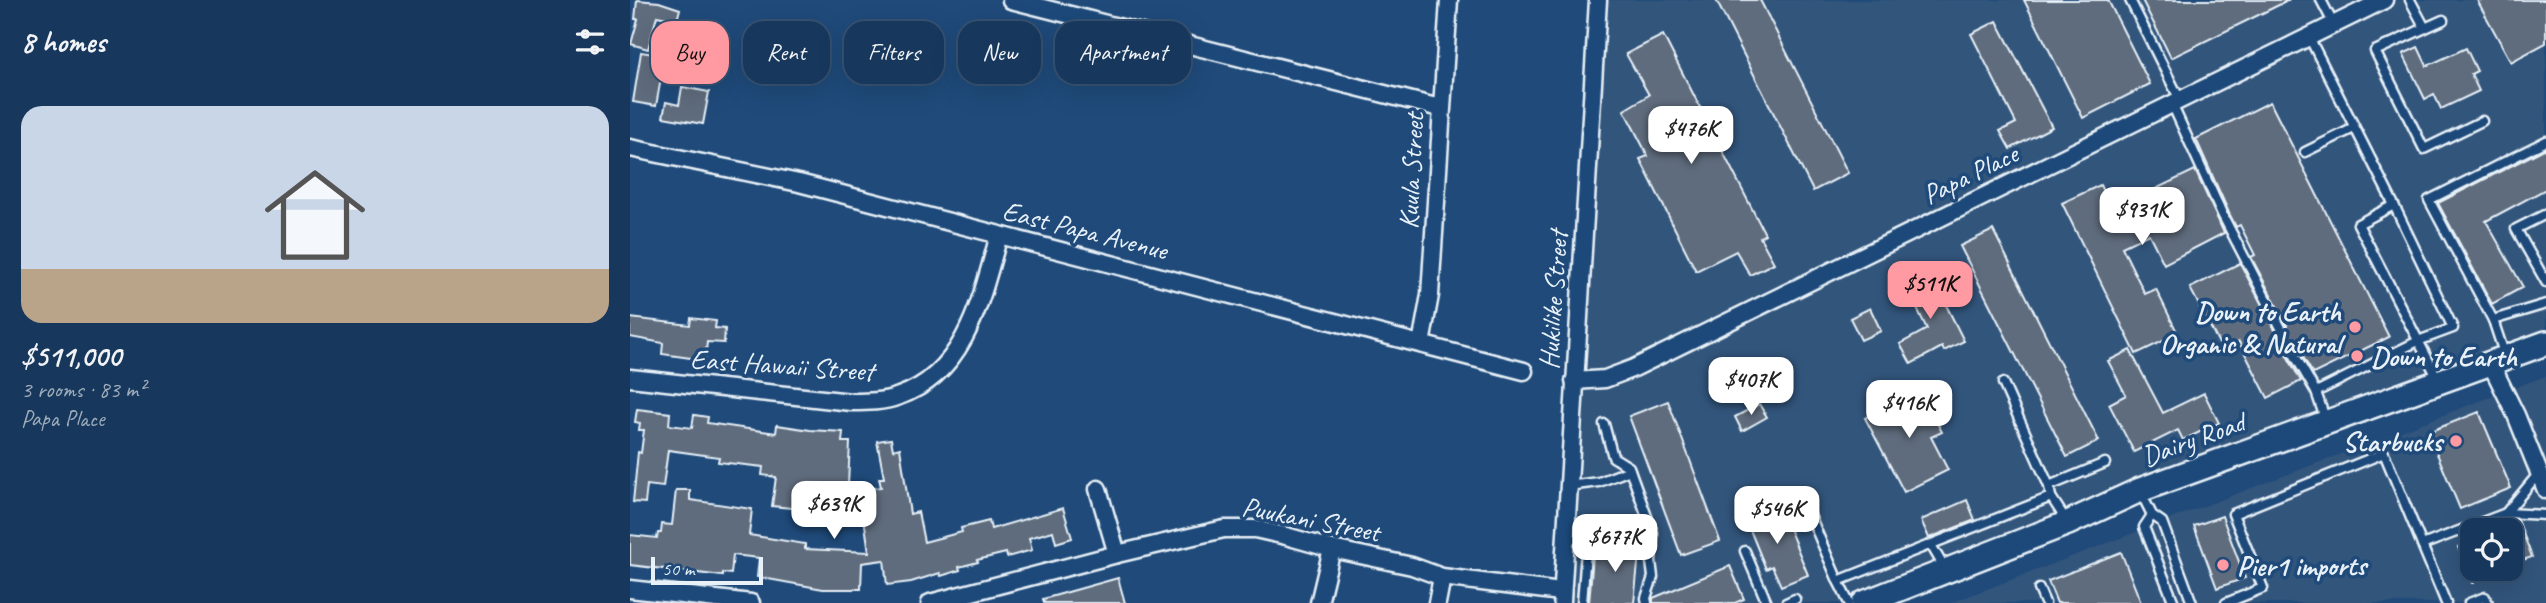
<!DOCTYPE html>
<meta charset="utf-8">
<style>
body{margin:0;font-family:Caveat,sans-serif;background:#244365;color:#f1f3f6;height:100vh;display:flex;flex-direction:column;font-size:26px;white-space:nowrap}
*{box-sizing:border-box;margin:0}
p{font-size:23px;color:#9eacbb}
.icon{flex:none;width:38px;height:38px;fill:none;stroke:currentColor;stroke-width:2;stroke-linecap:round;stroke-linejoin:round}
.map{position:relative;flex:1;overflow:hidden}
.side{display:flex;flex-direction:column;background:#17385c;width:630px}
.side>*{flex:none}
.banner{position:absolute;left:21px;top:21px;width:665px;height:63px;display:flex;gap:14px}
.tools{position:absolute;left:1830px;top:518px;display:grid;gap:14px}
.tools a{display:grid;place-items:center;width:63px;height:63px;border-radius:14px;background:#17385c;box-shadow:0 7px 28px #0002,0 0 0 2px #365272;font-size:35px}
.scale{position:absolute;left:21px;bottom:18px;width:112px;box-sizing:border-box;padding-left:7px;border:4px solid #e8f1f8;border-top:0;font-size:19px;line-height:24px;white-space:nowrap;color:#e8f1f8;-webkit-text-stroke:5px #1f4a7a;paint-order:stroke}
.price{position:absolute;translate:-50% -60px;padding:0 16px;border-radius:14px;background:#fff;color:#222;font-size:23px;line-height:46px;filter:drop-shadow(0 2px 4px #0008)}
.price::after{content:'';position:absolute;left:50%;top:42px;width:21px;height:16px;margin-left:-10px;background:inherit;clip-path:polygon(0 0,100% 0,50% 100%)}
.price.on{background:#ff9aa2;color:#111}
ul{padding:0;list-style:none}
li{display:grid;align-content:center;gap:14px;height:371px;padding:0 21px}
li+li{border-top:2px solid #365272}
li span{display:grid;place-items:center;height:217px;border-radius:21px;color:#555}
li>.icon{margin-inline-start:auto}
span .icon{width:126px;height:126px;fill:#fffc;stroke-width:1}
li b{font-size:30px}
h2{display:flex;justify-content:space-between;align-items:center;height:84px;padding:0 21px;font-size:30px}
.chip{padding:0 24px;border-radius:21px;background:#17385c;box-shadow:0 7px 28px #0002,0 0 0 2px #365272;font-size:24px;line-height:63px}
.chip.on{background:#ff9aa2;color:#111}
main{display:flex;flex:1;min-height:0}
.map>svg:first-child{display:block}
.built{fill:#32547b;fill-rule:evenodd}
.building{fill:#5e6c7d;stroke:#e8f1f8;stroke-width:2}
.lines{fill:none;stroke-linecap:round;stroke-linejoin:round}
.service-casing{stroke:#e8f1f8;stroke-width:13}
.minor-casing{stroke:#e8f1f8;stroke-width:21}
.secondary-casing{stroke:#e8f1f8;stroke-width:28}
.service{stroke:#1f4a7a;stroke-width:8}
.minor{stroke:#1f4a7a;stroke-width:16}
.secondary{stroke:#1f4a7a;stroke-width:23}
.poi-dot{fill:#ff9aa2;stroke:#1f4a7a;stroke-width:2.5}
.labels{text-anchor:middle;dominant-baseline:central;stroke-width:7;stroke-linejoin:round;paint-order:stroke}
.street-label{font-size:28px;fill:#e8f1f8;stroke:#1f4a7a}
.poi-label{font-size:28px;font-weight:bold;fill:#e8f1f8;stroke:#1f4a7a;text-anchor:end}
</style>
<main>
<section class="side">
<h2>8 homes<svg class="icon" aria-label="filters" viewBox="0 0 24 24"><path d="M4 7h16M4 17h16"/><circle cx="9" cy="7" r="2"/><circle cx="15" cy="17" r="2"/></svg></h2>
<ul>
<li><span style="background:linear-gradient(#c9d6e8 75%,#b9a48a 0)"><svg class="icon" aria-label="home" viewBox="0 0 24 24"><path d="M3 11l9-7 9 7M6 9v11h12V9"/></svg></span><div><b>$511,000</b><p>3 rooms · 83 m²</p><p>Papa Place</p></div></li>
</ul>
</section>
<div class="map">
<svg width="1916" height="603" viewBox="0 0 1916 603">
<rect width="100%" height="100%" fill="#1f4a7a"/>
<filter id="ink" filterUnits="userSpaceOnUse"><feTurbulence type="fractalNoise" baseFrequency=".0143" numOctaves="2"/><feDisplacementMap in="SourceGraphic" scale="14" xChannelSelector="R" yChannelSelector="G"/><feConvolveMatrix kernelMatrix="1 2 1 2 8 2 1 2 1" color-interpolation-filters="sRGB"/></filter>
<g filter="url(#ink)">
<g class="built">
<polygon points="968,0 1916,0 1916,330 1849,354 1234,603 931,603"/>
<path d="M1916 376V603H1320L1910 378ZM1843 530H1881V569H1843Z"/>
</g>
<g class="building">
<polygon points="7,0 29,2 50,9 47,20 27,16 18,49 1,44 8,19 5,19"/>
<polygon points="1086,0 1130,0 1218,173 1183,191"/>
<polygon points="1394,0 1478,0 1520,84 1453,118"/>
<polygon points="1512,0 1659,0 1541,58"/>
<polygon points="1847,0 1916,0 1916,43 1881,62"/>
<polygon points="1367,21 1422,127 1380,149 1370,131 1386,123 1341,34"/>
<polygon points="1033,35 1135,234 1130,237 1144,263 1120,275 1106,251 1066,271 1010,159 1018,156 994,110 1019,95 996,54"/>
<polygon points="1788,47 1797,66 1836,48 1847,71 1841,74 1849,91 1811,109 1804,94 1795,99 1773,54"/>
<polygon points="11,52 37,56 35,67 33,67 26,106 3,102"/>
<polygon points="52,87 79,92 73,124 33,117 36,102 49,105"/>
<polygon points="1640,102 1759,337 1683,374 1666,345 1658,343 1655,346 1655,352 1671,381 1638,398 1609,342 1593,351 1560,288 1610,263 1646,332 1651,334 1657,331 1657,325 1621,257 1625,255 1610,225 1606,227 1599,213 1566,139"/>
<polygon points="1916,148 1916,189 1856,221 1893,287 1862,304 1808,203"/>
<polygon points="1565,170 1594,233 1534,264 1519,234 1492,247 1515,294 1526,289 1548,334 1506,354 1432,203 1470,185 1482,210"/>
<polygon points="1363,230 1469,441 1437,457 1330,246"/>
<polygon points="1301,275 1334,341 1314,351 1312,347 1281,364 1270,344 1297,329 1285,304 1278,307 1270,291"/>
<polygon points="1240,308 1251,331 1231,340 1220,318"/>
<polygon points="0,318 60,325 61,318 86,321 85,328 95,329 94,343 77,342 75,360 32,354 33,343 0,337"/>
<polygon points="1500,350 1533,413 1574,393 1589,423 1553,440 1548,430 1504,452 1479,404 1496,395 1478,361"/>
<polygon points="1290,390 1312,432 1301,437 1318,470 1274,492 1235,418"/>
<polygon points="1038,401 1090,541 1051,555 999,416"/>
<polygon points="1129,404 1137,417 1112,431 1105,417"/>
<polygon points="7,409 40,413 39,425 62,428 64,415 78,417 77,423 146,433 147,425 180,430 213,432 212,442 220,442 218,485 173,483 171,509 142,506 146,477 132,475 133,467 88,462 89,457 38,450 33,487 17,485 15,503 3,502 8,452 11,453 14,430 9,430 10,423 5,422"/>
<polygon points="1849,412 1881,488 1830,509 1798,432"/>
<polygon points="261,439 263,450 270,448 280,514 288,512 294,542 332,532 331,528 359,521 361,529 433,508 442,538 426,543 423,531 399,538 402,550 377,557 376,553 347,560 348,562 329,567 330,570 311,576 310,573 281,582 257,585 254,560 232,563 231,589 193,589 127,577 129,558 103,555 101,574 93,573 93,576 0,565 0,535 27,538 28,533 31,533 32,524 42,525 46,490 60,490 60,500 122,509 119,535 175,544 175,549 239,552 234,518 241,517 237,489 251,487 249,478 254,478 247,441"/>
<polygon points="1337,500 1345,520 1299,538 1291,520"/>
<polygon points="1150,506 1178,575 1151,586 1142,566 1136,569 1116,520"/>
<polygon points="1592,516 1615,578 1587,588 1564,526"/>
<polygon points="1881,520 1888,520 1902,557 1881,564"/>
<polygon points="977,541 1010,544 1004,603 959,603 963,555 975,556"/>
<polygon points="1843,541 1843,583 1842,583 1828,547"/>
<polygon points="1491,552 1511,603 1427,603 1418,581"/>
<polygon points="1100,566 1114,599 1105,603 1023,603 1023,598"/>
<polygon points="488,578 495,603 414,603 413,599"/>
</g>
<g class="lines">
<defs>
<g id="service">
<polyline points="1500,0 1550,100"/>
<polyline points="1691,0 1704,25"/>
<polyline points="1780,0 1795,28 1745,51 1794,149 1852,121"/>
<polyline points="1795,28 1813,20"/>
<polyline points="1679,37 1764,205"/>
<polyline points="1542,104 1593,216 1651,328"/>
<polyline points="1675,152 1724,128"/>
<polyline points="1916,214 1886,229 1916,282"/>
<polyline points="1863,320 1916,304"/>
<polyline points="1661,349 1686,392"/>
<polyline points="1875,356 1863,320 1799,200 1916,141"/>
<polyline points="1373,383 1419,486 1421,497 1436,520"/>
<polyline points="1696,421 1686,392 1788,341 1823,328 1764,205 1728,224 1808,379"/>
<polyline points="974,424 983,457 999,467 1023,533 1021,561 1023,577 1016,598 1017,603"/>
<polyline points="938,486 969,482 1000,470"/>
<polyline points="1419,486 1475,463"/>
<polyline points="1511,493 1522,515 1532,522 1562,603"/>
<polyline points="1176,506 1208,581"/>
<polyline points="1875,514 1909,473"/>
<polyline points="1522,515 1514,527 1544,603"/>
<polyline points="935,538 957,539 952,603"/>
<polyline points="1301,545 1315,569"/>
<polyline points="1792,545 1876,513 1916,515"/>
<polyline points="1115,551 1137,603"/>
<polyline points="1409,589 1415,603"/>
<polyline points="1156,603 1165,599"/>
<polyline points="1219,603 1208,581 1421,497"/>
<polyline points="1596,603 1633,588 1603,514 1754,453 1816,603"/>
<polyline points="1839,603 1855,597 1858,603"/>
</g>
<g id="minor">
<polyline points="381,0 810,108"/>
<polyline points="0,148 169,183 894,371"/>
<polyline points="791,344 800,295 819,0"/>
<polyline points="1861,364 1886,415 1916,490"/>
<path d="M0 378 221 402C237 402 254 402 269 396 337 373 352 295 369 235"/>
<polyline points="944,381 975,379 1004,368 1754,0"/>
<polyline points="468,489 487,554"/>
<polyline points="0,589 121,603"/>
<polyline points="932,601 968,0"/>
<polyline points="300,603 487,554 594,529 625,529 656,536 702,549 782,566 812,577 931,592"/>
<polyline points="689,603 702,549"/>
<polyline points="807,603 812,577"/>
</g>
<polyline id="secondary" points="1234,603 1438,523 1510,490 1916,343"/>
</defs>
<use href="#service" class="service-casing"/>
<use href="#minor" class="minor-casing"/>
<use href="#secondary" class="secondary-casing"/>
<use href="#service" class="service"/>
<use href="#minor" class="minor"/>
<use href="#secondary" class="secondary"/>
</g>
</g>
<g class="poi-dot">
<circle cx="1725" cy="327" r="7"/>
<circle cx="1727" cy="356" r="7"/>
<circle cx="1826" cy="441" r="7"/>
<circle cx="1593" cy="565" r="7"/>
</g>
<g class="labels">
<g class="street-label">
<text transform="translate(781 171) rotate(-87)">Kuula Street</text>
<text transform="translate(1340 174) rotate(-26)">Papa Place</text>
<text transform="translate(455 230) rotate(14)">East Papa Avenue</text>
<text transform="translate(923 300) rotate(-86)">Hukilike Street</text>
<text transform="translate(152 365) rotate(4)">East Hawaii Street</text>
<text transform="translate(1563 439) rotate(-20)">Dairy Road</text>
<text transform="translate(681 519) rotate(11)">Puukani Street</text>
</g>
<g class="poi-label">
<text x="1711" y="311">Down to Earth<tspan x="1711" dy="32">Organic &amp; Natural</tspan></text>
<text x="1741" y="356" text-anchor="start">Down to Earth</text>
<text x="1812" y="441">Starbucks</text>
<text x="1607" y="565" text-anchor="start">Pier1 imports</text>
</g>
</g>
</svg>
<div class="tools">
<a><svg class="icon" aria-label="locate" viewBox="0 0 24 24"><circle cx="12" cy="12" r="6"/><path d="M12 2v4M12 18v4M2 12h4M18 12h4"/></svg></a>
</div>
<div class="scale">50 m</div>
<b class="price" style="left:1061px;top:166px">$476K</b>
<b class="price" style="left:1512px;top:247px">$931K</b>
<b class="price on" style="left:1300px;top:321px">$511K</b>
<b class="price" style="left:1121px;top:417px">$407K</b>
<b class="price" style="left:1279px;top:440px">$416K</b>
<b class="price" style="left:204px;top:541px">$639K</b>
<b class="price" style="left:1147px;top:546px">$546K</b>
<b class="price" style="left:985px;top:574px">$677K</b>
<div class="banner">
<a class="chip on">Buy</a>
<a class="chip">Rent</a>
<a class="chip">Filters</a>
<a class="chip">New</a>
<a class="chip">Apartment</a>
</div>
</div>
</main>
